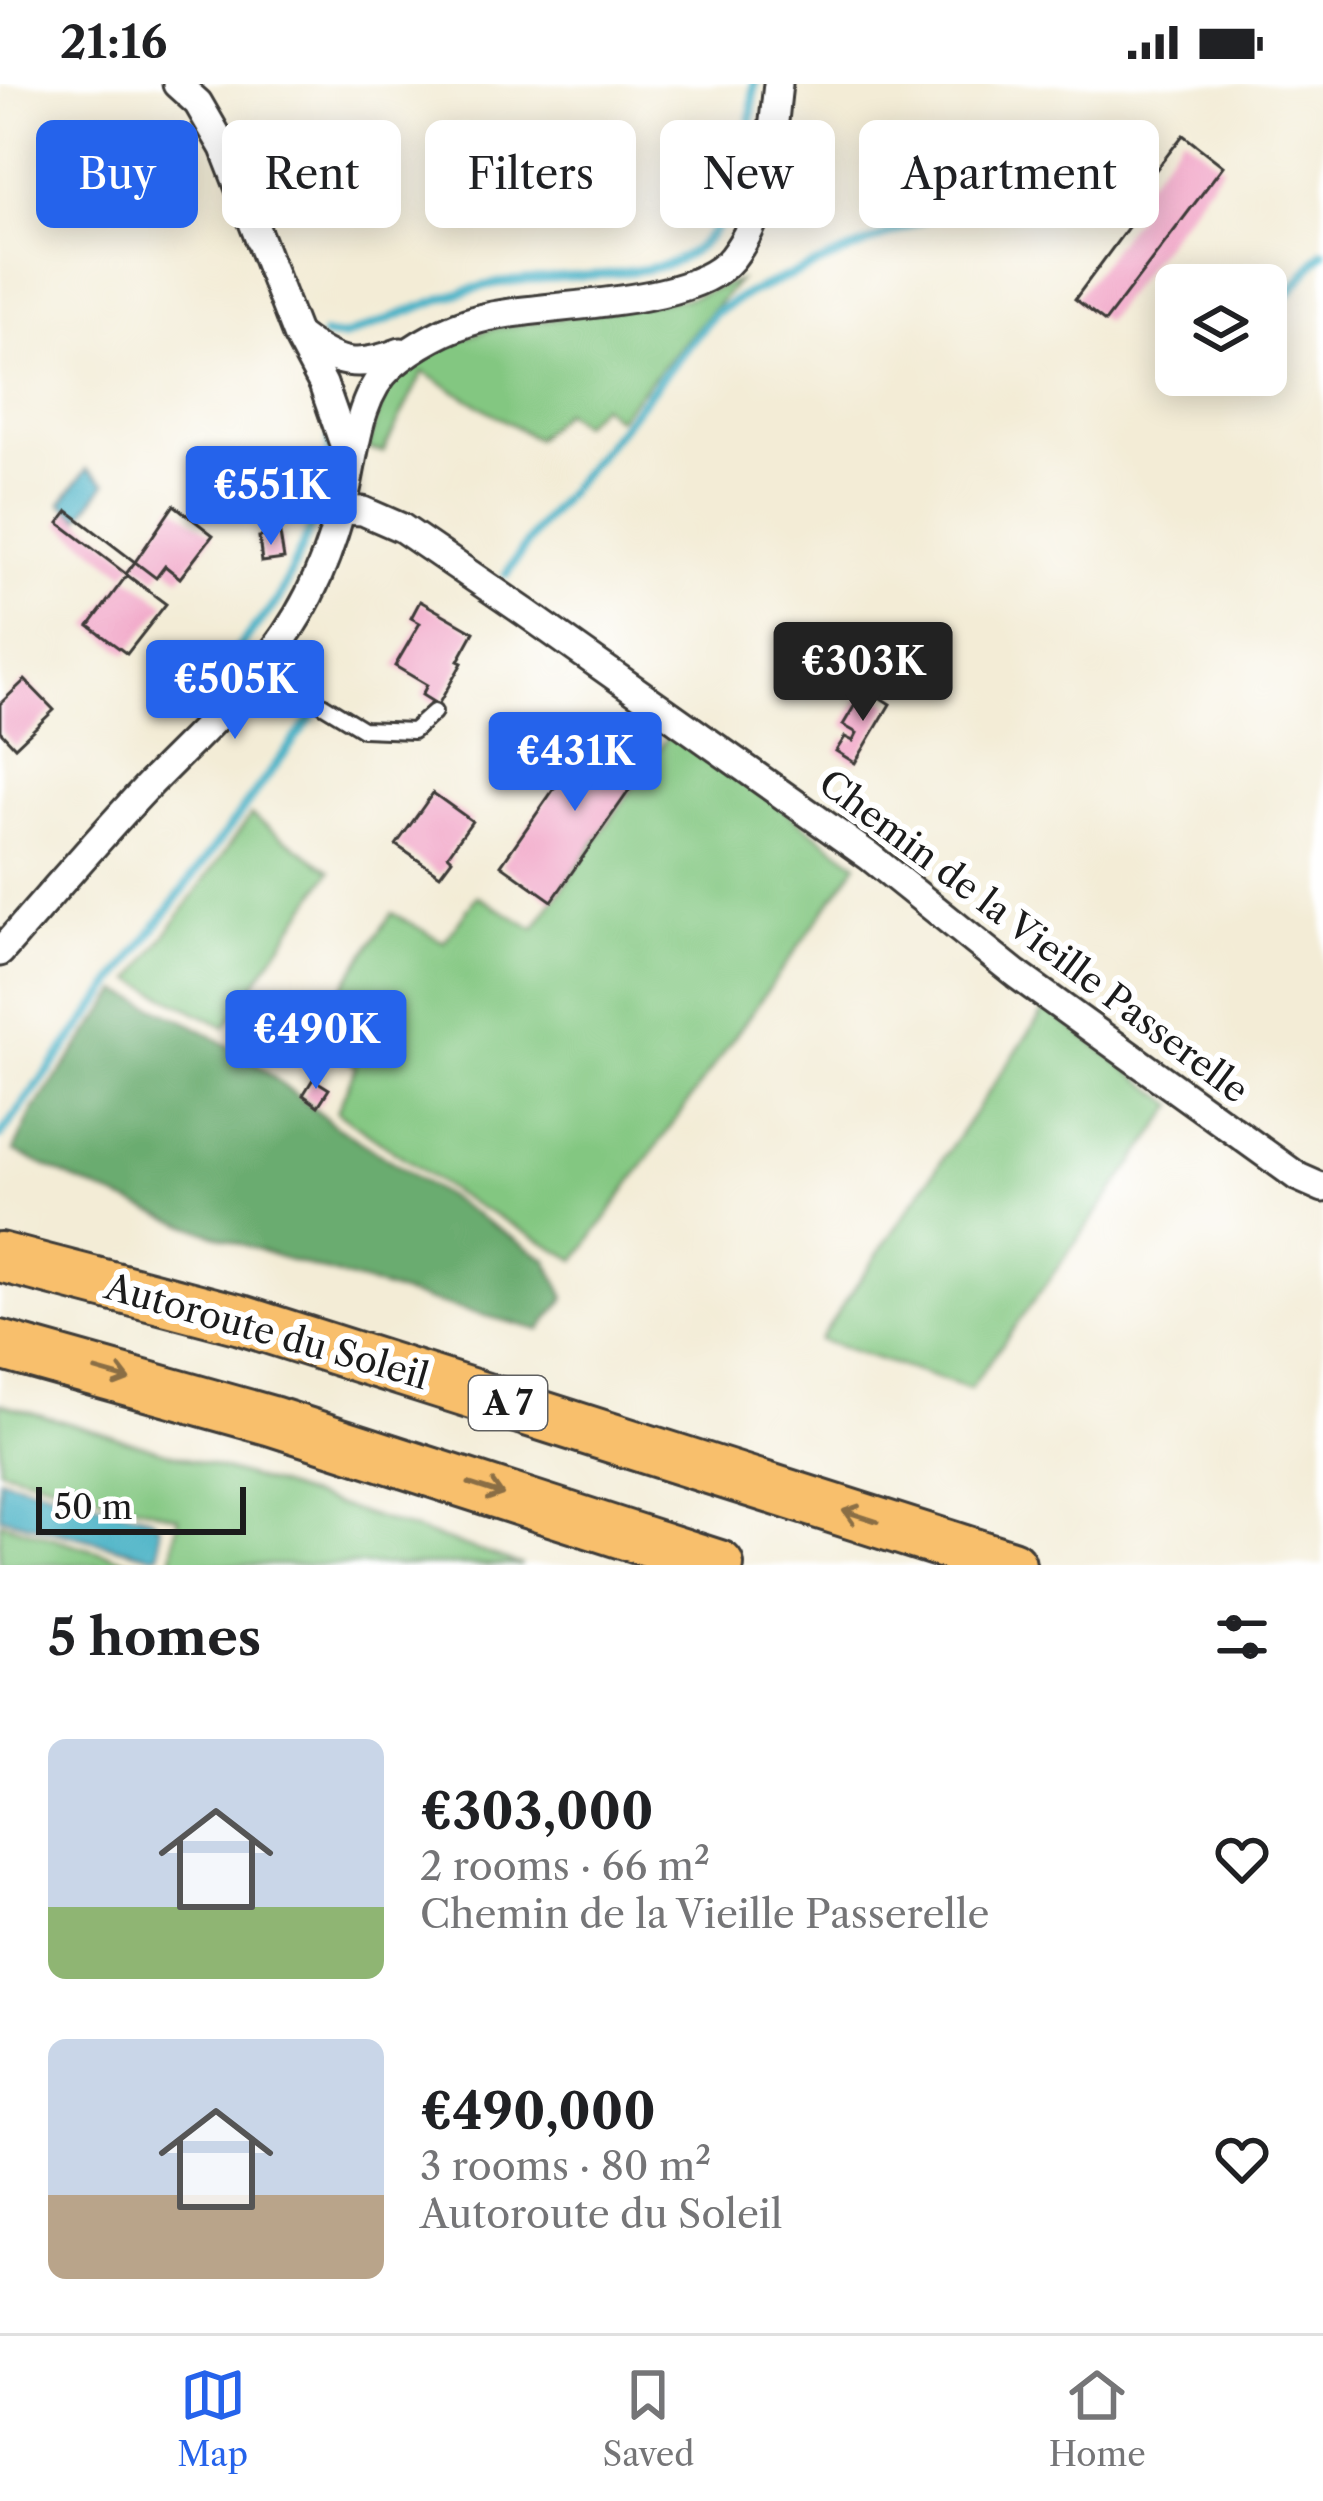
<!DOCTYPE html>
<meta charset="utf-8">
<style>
body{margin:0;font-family:"Libre Caslon Text",serif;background:#f6f6f6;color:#202124;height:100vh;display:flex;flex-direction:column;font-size:45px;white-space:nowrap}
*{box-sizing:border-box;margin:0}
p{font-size:39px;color:#757577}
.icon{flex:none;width:66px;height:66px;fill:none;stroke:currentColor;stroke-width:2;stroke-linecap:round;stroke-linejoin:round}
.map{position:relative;height:1481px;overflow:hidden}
.drawer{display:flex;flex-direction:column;background:#fff;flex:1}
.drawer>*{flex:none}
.hud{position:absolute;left:36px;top:36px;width:1251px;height:108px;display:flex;gap:24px}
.tools{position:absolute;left:1155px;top:180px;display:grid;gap:24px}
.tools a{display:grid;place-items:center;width:132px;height:132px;border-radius:18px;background:#fff;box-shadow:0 6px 30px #0003;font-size:60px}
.scale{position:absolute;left:36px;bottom:30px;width:210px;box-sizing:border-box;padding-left:12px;border:6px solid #1c1c1c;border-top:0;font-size:33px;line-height:42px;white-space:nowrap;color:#1c1c1c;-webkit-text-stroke:9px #fff;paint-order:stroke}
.price{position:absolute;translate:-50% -102px;padding:0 27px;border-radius:12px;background:#2563eb;color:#fff;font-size:39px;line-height:78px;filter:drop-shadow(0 3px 6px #0008)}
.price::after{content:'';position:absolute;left:50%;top:72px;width:36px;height:27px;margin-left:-18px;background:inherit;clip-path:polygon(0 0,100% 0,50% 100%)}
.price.selected{background:#222;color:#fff}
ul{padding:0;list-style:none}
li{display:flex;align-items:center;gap:36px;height:300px;padding:0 48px}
li span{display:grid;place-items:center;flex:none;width:336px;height:240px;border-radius:18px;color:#555}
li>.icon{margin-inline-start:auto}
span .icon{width:144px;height:144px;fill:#fffc;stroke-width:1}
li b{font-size:51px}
h2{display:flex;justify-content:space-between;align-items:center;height:144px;padding:0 48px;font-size:51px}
.chip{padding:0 42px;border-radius:18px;background:#fff;box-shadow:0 6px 30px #0003;font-size:42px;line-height:108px}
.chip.selected{background:#2563eb;color:#fff}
.status{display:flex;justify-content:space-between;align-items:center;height:84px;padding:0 60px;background:#fff;direction:ltr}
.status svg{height:33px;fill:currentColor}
.menu{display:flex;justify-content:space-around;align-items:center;height:168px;border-top:3px solid #e0e0e0;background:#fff;font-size:33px;color:#757577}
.menu a{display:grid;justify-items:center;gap:6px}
.menu .selected{color:#2563eb}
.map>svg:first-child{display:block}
.green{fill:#83c781;stroke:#50724e;stroke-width:3}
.forest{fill:#6aac6f;stroke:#436446;stroke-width:3}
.water{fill:#47b1c5;stroke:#326670;stroke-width:3}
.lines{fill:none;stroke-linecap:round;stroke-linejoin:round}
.stream{stroke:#47b1c5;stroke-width:9}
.building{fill:#f1a6c7}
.service-casing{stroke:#3c3b38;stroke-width:20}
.minor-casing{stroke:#3c3b38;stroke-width:33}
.motorway-casing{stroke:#3c3b38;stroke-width:54}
.service{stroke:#fff;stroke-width:14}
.minor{stroke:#fff;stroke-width:27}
.motorway{stroke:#f8bf6c;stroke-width:48}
.oneway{stroke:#8a6e44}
.labels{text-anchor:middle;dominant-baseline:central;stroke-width:12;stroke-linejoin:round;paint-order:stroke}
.shield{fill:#fff;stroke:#606060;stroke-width:3}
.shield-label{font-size:33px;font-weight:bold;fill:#1c1c1c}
.street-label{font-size:36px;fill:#1c1c1c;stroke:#fff}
</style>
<div class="status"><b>21:16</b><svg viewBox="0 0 49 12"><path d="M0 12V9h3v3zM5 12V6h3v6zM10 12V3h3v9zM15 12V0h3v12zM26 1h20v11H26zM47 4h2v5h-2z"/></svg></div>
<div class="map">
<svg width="1323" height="1481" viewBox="0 0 1323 1481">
<rect width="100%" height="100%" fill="#fff"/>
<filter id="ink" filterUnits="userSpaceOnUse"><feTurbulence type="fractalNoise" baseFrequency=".00833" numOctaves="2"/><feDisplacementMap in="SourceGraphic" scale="24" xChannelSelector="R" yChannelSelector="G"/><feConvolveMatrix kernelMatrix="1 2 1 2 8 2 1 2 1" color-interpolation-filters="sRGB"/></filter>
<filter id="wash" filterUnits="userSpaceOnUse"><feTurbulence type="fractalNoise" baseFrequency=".004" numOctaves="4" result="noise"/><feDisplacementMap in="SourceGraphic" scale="48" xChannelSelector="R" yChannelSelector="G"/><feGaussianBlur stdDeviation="2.7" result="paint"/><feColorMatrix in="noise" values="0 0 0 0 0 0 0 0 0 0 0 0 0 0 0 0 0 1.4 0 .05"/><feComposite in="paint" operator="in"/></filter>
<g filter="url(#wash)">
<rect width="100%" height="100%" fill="#f3ecd6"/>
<g class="green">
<polygon points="738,197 617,335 601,321 581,340 563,328 536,355 423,288 383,368 368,365 387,300 424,267 491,245 691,213"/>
<polygon points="674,644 857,780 576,1176 459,1112 337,1028 356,982 310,951 392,829 444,858 477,812 534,845"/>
<polygon points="251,731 331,787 225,943 133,896"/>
<polygon points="1046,924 1175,1021 970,1305 819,1256"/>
<polygon points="0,1319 274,1400 522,1481 171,1481 178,1433 0,1385"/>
<polygon points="0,1438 143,1481 0,1481"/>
</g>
<path class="forest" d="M119 907 193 941 250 975 334 1041 547 1176 565 1214 540 1246C360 1200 180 1150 14 1067L32 1028Z"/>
<g class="water">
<polygon points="87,385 106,399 80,434 61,419"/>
<polygon points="0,1394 150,1433 160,1442 159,1470 152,1472 0,1433"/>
</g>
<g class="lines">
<g class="stream">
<polyline points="1287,211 1323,168"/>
<path d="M324 251 342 253C386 238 456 205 500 199 551 191 606 194 657 183 738 164 750 69 754 0"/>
<polyline points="506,490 537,445 716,228 747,210 937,130"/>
<polyline points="189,623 278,516 333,394 329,355"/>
<polyline points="0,1052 313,631"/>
</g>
</g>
<g id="blocks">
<g class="building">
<polygon points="1183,51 1223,82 1105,238 1075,215 1140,127 1130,119"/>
<polygon points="1109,58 1136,77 1117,105 1101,94 1095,103 1082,94"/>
<polygon points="174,421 213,451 180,494 165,482 156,494 135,478"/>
<polygon points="68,427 135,478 126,490 59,439"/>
<polygon points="280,450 284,475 262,478 259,453"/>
<polygon points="127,491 166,520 127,570 89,542"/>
<polygon points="420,517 474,548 458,577 462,579 438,621 422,611 427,601 395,582 420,539 411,534"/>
<polygon points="25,596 54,626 15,663 0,647 0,620"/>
<polygon points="865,604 890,620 855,679 836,667 845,653 853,657 857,649 843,641"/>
<polygon points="597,643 649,678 552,817 501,781"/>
<polygon points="433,709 472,737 448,771 452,775 440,791 396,761"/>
<polygon points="313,995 329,1005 318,1022 303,1011"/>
</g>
</g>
</g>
<g filter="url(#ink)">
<use href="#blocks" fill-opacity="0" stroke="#3c3b38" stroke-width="3"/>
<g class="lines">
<defs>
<polyline id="service" points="263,584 363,645 413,647 434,628"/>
<g id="minor">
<polyline points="177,0 198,19 224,64 297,251 323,300 351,380"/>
<path d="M299 252C337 281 356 285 401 268"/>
<polyline points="341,426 363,427 402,444 526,529 869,772 1016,890 1298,1093 1323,1104"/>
<path d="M0 868C48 814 95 758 145 705 204 644 270 588 309 511 322 485 333 454 341 426 355 381 354 315 391 282 415 261 449 243 479 235 540 218 691 225 732 174 770 126 771 58 778 0"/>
</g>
<g id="motorway">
<polyline points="0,1173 241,1236 1011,1481"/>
<polyline points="0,1261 272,1337 719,1481"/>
</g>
</defs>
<use href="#service" class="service-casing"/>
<use href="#minor" class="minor-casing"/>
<use href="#motorway" class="motorway-casing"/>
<use href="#service" class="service"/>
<use href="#minor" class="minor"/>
<use href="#motorway" class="motorway"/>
</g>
<defs><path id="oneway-shaft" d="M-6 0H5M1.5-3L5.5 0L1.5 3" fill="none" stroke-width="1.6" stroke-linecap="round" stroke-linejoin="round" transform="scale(3)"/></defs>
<g class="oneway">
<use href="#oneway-shaft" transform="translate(113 1291) rotate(16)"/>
<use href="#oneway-shaft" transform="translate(486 1405) rotate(18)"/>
<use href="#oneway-shaft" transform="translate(860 1432) rotate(-162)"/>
</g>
</g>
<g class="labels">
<rect class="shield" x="469" y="1292" width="78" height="54" rx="9"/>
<g class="shield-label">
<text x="508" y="1319">A 7</text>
</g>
<g class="street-label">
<text transform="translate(1034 852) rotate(37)">Chemin de la Vieille Passerelle</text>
<text transform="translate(267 1247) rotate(16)">Autoroute du Soleil</text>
</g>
</g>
</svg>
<div class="tools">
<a><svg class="icon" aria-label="layers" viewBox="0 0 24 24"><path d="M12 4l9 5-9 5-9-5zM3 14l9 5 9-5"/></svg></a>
</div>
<div class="scale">50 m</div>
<b class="price" style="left:271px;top:464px">€551K</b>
<b class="price selected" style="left:863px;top:640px">€303K</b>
<b class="price" style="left:235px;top:658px">€505K</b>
<b class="price" style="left:575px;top:730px">€431K</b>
<b class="price" style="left:316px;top:1008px">€490K</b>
<div class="hud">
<a class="chip selected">Buy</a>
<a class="chip">Rent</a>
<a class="chip">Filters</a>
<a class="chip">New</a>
<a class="chip">Apartment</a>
</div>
</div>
<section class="drawer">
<h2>5 homes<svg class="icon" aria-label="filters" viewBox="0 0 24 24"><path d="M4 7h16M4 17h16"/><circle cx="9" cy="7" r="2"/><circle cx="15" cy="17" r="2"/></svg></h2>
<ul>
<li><span style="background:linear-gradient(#c9d6e8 70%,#8fb573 0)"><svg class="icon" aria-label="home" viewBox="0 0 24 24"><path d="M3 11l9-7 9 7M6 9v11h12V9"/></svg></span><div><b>€303,000</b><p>2 rooms · 66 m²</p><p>Chemin de la Vieille Passerelle</p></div><svg class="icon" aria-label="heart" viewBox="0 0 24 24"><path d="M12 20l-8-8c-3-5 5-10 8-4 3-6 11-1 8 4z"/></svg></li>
<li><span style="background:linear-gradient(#c9d6e8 65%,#b9a48a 0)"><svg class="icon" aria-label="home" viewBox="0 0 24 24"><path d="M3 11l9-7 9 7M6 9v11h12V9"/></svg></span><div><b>€490,000</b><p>3 rooms · 80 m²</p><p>Autoroute du Soleil</p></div><svg class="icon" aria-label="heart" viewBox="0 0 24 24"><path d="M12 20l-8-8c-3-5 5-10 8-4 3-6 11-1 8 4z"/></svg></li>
</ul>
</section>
<nav class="menu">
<a class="selected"><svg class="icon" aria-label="map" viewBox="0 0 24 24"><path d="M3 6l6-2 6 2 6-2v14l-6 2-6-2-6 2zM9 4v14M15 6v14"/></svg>Map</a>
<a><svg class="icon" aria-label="saved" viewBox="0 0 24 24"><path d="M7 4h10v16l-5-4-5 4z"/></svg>Saved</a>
<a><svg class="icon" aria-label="home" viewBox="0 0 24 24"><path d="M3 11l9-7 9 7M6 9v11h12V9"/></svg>Home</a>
</nav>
